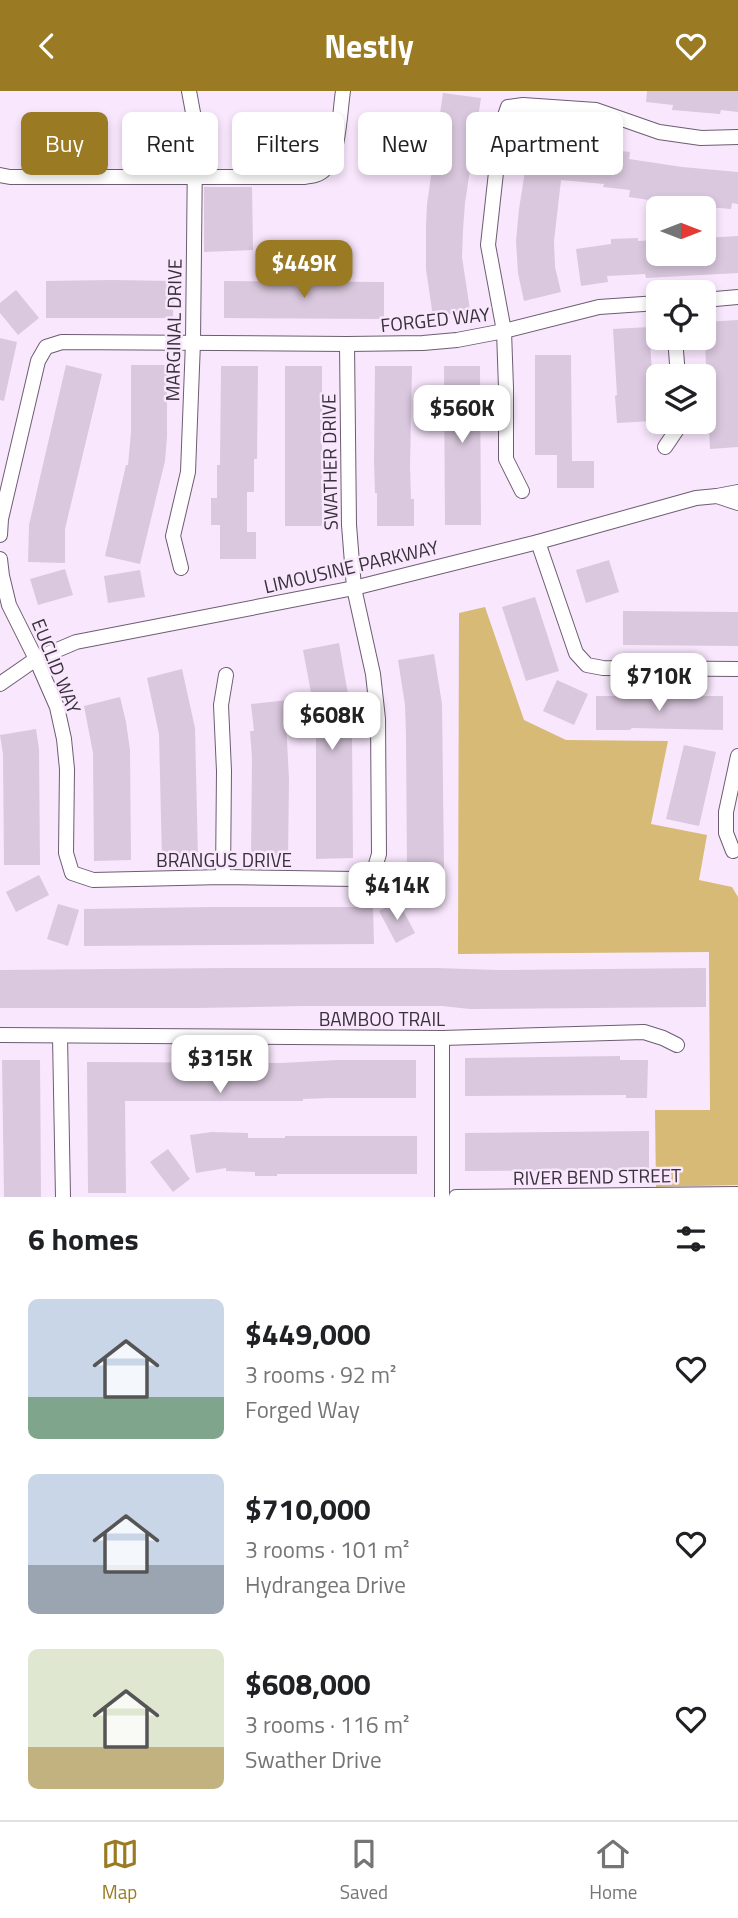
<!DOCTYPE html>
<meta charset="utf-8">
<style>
body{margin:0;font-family:"Titillium Web",sans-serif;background:#f2f2f2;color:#202124;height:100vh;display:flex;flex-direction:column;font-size:26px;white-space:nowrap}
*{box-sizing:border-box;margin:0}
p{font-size:23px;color:#757577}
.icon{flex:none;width:38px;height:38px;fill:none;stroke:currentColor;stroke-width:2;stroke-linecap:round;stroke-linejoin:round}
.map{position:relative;height:1106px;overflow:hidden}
.sheet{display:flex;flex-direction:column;background:#fff;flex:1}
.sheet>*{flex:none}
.hud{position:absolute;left:21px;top:21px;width:696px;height:63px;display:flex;gap:14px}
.needle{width:46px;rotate:90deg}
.controls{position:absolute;left:646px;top:105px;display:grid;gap:14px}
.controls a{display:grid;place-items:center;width:70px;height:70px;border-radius:10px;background:#fff;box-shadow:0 4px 10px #0003;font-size:35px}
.price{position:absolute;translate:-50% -60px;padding:0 16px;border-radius:14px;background:#fff;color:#222;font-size:23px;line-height:46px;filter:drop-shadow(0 2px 4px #0008)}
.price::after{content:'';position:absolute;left:50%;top:42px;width:21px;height:16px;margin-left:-10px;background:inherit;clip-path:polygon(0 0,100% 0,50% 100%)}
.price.on{background:#9a7b24;color:#fff}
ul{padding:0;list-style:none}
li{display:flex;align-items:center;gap:21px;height:175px;padding:0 28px}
li span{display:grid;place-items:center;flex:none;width:196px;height:140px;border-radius:10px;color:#555}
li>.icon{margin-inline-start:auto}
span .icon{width:84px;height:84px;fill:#fffc;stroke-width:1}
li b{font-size:30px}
h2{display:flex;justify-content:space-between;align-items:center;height:84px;padding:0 28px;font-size:30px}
.chip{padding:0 24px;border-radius:10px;background:#fff;box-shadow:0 4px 10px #0003;font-size:24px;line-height:63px}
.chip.on{background:#9a7b24;color:#fff}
header{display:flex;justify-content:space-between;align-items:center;height:91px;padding:0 28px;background:#9a7b24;color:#fff;font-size:32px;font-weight:700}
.menu{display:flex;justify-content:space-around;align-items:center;height:98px;border-top:2px solid #e0e0e0;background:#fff;font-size:19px;color:#757577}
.menu a{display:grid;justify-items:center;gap:4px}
.menu .on{color:#9a7b24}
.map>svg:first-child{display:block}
.green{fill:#d6ba75}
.building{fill:#dac8de}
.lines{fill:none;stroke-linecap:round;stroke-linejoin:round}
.minor-casing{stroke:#6d5d71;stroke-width:16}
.minor{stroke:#fff;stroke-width:14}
.labels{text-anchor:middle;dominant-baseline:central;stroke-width:5;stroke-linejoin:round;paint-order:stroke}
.street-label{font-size:19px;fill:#38313a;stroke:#f9e7fd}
</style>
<header><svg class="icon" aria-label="back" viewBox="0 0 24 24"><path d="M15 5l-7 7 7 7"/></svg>Nestly<svg class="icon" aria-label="heart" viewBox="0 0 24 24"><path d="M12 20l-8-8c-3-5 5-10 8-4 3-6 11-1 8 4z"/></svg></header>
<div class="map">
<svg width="738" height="1106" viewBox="0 0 738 1106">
<rect width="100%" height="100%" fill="#f9e7fd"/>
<polygon class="green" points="485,516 524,629 566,649 668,650 651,733 707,744 699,789 732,796 738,806 738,1094 656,1096 655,1019 710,1019 709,861 458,863 459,522"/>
<g class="building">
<polygon points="647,0 738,0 738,21 721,19 720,23 672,19 673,14 646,11"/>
<polygon points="443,2 481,7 465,112 463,139 462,166 470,219 433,226 426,178 426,135 427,113"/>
<polygon points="531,42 569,47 568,51 605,55 605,58 630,61 629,68 682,76 738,81 738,113 732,112 731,118 682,114 629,106 630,99 603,96 604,93 561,89 554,150 555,176 561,201 524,210 518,182 516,150 519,118"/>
<polygon points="204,96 252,96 253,159 204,161"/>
<polygon points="738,145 738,182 646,187 645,183 607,185 608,191 581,195 576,158 611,153 611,148 638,147 638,150 658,149 658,163 704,163 704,147"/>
<polygon points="112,189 174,190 173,227 46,227 46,190"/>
<polygon points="224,190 384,191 384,228 224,227"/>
<polygon points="16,199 39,227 18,244 0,222 0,212"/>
<polygon points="738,229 738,356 710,358 704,231"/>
<polygon points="649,236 653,296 651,296 653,330 617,332 615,305 617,304 613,238"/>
<polygon points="0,247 17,251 4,310 0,309"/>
<polygon points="535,264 571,264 572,370 594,370 594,397 557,397 557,364 535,364"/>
<polygon points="66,274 102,283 65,438 65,472 28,471 29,434"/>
<polygon points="131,274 167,274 167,345 165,370 140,473 105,465 126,374 128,374 131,341"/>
<polygon points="221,275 258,275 257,368 254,368 254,401 247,401 247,441 256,441 256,468 220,468 220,434 211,434 211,407 217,407 217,374 220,374"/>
<rect x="285" y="275" width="37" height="160"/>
<polygon points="375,275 412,275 410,375 411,408 414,408 414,435 377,435 377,402 375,402 374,369"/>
<polygon points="444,275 480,275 481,434 445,434"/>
<polygon points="609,469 619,501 586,512 576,479"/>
<polygon points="65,478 73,504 38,514 30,488"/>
<polygon points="140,479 145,506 108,512 104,485"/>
<polygon points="535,506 559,580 526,590 502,516"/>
<polygon points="623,520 738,521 738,555 623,554"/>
<polygon points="339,552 349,609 352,641 353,767 316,768 316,642 312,607 303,559"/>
<polygon points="434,563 442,613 444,778 407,778 406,644 405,614 398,569"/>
<polygon points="182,578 195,637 198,768 162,769 159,643 147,587"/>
<polygon points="557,589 588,603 574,634 543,620"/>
<polygon points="596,605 723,605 723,639 632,637 630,639 596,639"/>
<polygon points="120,606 126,631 130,659 131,769 94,770 93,662 84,615"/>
<polygon points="288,609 290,631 286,631 289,688 288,768 251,768 252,667 250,640 254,640 251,613"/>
<polygon points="36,638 39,658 40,774 4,774 3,663 0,644"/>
<polygon points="684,654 716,661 699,735 666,728"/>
<polygon points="407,783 444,795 437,816 402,804 407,788"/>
<polygon points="39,784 49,804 16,821 6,801"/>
<polygon points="398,810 415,842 396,852 379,820"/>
<polygon points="58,813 79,819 68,855 47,848"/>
<polygon points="213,816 373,816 374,853 84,855 84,818"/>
<polygon points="229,877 437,877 497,879 706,877 706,916 470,918 442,915 304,915 197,917 0,917 0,879"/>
<polygon points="620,965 620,969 648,969 647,1007 626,1007 626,1004 465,1005 465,967"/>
<polygon points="2,969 40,969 41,1106 4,1106"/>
<polygon points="337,969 416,969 416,1007 330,1007 303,1008 303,1010 125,1010 126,1102 88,1102 87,971 281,972"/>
<polygon points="649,1040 649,1079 465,1080 465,1042"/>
<polygon points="212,1041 248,1042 248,1047 285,1047 285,1045 417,1045 417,1083 277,1083 277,1085 255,1085 255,1081 226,1080 226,1077 196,1082 190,1044"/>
<polygon points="168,1058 190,1088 173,1101 150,1071"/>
</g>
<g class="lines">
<defs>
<g id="minor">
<path d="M0 84 10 86H304C312 85 320 84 325 78 339 65 340 19 343 0"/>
<polyline points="704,209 738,206"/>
<polyline points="675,247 678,285"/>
<polyline points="665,356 682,331"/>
<polyline points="522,400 506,368 506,297 504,240 488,154 501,36 508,16 523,14 596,19 659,41 701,47 738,46"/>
<polyline points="738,401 717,405 738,412"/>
<polyline points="0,444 1,428 38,270 46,256 62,251 347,253 423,252 457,249 504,240 599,216 658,212"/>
<polyline points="538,451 576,562 587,574 603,577 738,578"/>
<polyline points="0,468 2,485 9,514 36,568 57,616 64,648 67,678 66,762 72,782 93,789 223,786 355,788 374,780 379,763 378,628 373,583 354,497 349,434 347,253"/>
<polyline points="181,477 173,445 188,381 193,251 195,62 194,27 189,0"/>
<polyline points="0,593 36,568 76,551 354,497 538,451 696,407 717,405"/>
<polyline points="733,760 726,742 726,721 738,665"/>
<polyline points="223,786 224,680 221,614 226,584"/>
<polyline points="0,944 442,947 644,941 663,947 677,954"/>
<polyline points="60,945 63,1106"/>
<polyline points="442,947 442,1106"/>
<polyline points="456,1106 738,1103"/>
</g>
</defs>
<use href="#minor" class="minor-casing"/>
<use href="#minor" class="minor"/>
</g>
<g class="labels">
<g class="street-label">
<text transform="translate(435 228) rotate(-6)">FORGED WAY</text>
<text transform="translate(173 239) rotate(-89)">MARGINAL DRIVE</text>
<text transform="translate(329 371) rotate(-91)">SWATHER DRIVE</text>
<text transform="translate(351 475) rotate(-13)">LIMOUSINE PARKWAY</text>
<text transform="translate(57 575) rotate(68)">EUCLID WAY</text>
<text x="224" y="768">BRANGUS DRIVE</text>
<text x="382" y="927">BAMBOO TRAIL</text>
<text transform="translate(597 1085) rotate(-1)">RIVER BEND STREET</text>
</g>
</g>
</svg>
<div class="controls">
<a><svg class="needle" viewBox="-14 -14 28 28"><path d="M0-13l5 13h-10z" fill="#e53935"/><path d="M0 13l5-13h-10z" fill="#757577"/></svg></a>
<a><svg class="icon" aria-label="locate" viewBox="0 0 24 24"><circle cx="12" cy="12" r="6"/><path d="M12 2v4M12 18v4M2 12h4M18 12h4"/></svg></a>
<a><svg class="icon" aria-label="layers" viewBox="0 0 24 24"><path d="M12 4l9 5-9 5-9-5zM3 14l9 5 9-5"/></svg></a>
</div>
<b class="price on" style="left:304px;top:209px">$449K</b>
<b class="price" style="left:462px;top:354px">$560K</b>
<b class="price" style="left:659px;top:622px">$710K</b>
<b class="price" style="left:332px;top:661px">$608K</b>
<b class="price" style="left:397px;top:831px">$414K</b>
<b class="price" style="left:220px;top:1004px">$315K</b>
<div class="hud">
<a class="chip on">Buy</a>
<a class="chip">Rent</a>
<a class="chip">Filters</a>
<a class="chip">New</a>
<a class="chip">Apartment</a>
</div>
</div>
<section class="sheet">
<h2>6 homes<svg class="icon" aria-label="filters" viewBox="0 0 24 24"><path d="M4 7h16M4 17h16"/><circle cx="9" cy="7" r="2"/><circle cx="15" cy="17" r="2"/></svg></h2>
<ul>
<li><span style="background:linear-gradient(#c9d6e8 70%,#7fa58c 0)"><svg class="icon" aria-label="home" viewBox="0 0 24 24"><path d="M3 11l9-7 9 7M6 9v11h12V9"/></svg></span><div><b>$449,000</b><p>3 rooms · 92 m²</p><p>Forged Way</p></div><svg class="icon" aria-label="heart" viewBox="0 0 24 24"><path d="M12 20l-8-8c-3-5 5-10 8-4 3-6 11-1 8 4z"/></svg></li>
<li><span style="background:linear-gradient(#c9d6e8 65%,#9aa5b1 0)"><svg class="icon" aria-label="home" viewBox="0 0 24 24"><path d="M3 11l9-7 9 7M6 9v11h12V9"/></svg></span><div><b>$710,000</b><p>3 rooms · 101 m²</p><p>Hydrangea Drive</p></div><svg class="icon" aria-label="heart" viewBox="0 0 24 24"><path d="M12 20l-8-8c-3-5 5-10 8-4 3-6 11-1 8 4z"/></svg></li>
<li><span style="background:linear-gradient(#dfe7d0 70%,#c2b280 0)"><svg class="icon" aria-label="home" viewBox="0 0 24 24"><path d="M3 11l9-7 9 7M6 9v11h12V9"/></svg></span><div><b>$608,000</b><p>3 rooms · 116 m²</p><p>Swather Drive</p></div><svg class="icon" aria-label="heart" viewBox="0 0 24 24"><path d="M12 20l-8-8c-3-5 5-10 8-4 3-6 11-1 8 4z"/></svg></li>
</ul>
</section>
<nav class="menu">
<a class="on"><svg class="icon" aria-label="map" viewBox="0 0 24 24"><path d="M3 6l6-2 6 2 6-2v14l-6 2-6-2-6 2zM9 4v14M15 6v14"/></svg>Map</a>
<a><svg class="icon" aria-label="saved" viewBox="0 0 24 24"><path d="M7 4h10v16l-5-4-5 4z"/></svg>Saved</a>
<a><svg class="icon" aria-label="home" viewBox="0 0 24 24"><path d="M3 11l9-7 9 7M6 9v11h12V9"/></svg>Home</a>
</nav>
